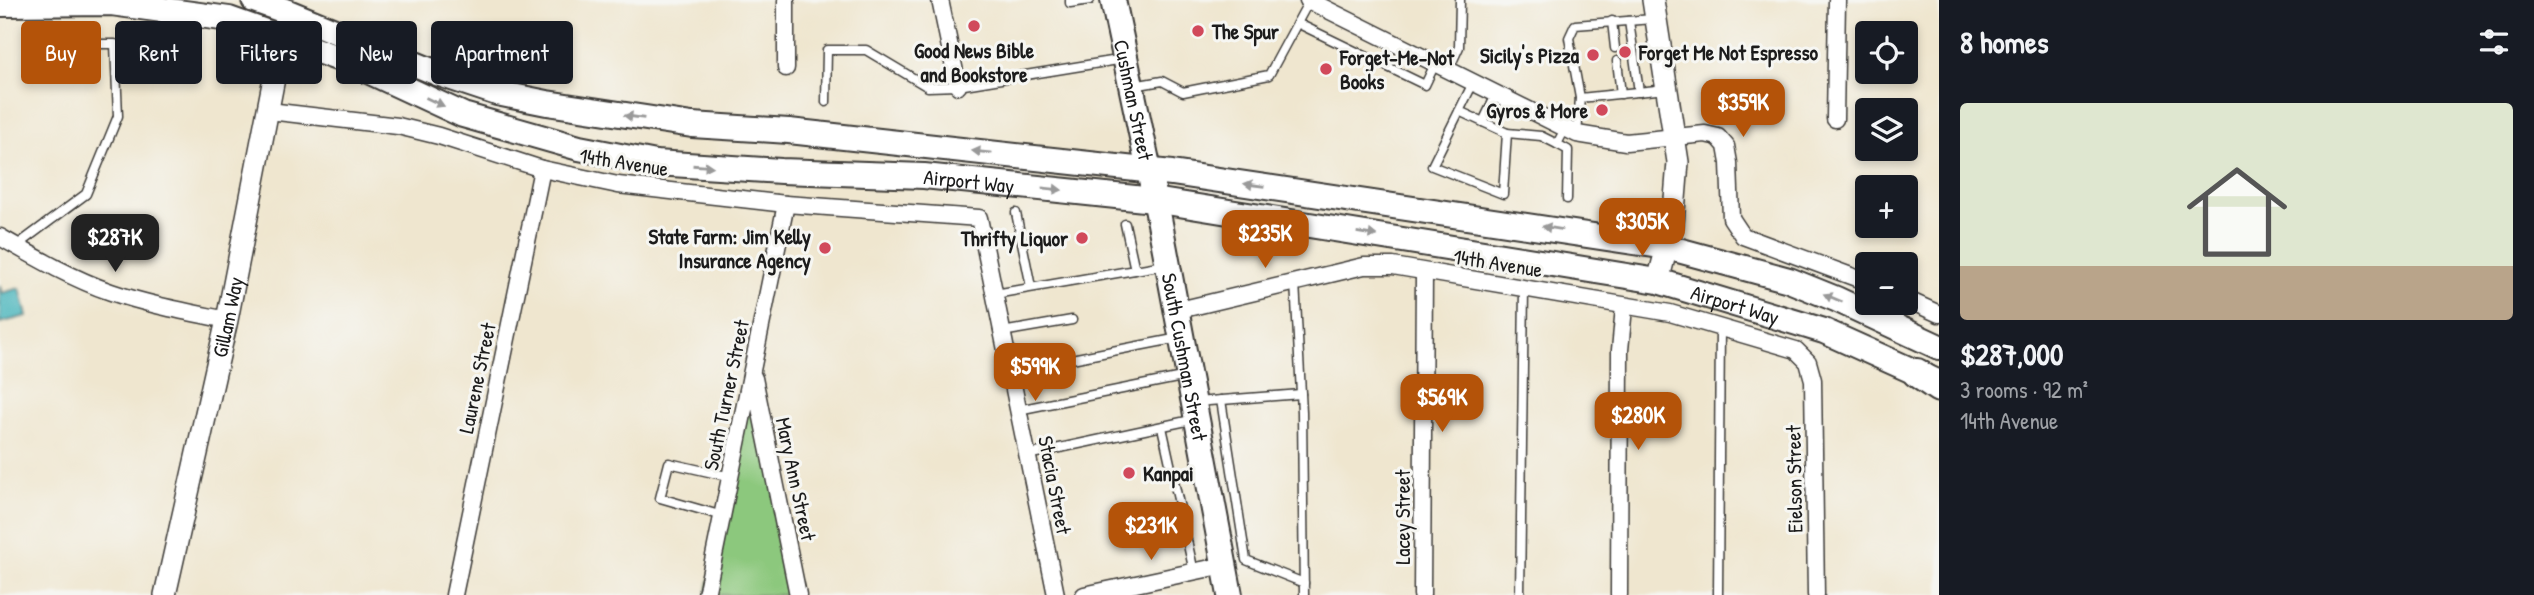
<!DOCTYPE html>
<meta charset="utf-8">
<style>
body{margin:0;font-family:"Patrick Hand",sans-serif;background:#242831;color:#f1f3f6;height:100vh;display:flex;flex-direction:column;font-size:26px;white-space:nowrap}
*{box-sizing:border-box;margin:0}
p{font-size:23px;color:#9ea1a6}
.icon{flex:none;width:38px;height:38px;fill:none;stroke:currentColor;stroke-width:2;stroke-linecap:round;stroke-linejoin:round}
.map{position:relative;flex:1;overflow:hidden}
.sheet{display:flex;flex-direction:column;background:#171b24;width:595px}
.sheet>*{flex:none}
.top-card{position:absolute;left:21px;top:21px;width:665px;height:63px;display:flex;gap:14px}
.buttons{position:absolute;left:1855px;top:21px;display:grid;gap:14px}
.buttons a{display:grid;place-items:center;width:63px;height:63px;border-radius:7px;background:#171b24;box-shadow:0 4px 10px #0003;font-size:35px}
.price{position:absolute;translate:-50% -60px;padding:0 16px;border-radius:14px;background:#b45309;color:#fff;font-size:23px;line-height:46px;filter:drop-shadow(0 2px 4px #0008)}
.price::after{content:'';position:absolute;left:50%;top:42px;width:21px;height:16px;margin-left:-10px;background:inherit;clip-path:polygon(0 0,100% 0,50% 100%)}
.price.on{background:#222;color:#fff}
ul{padding:0;list-style:none}
li{display:grid;align-content:center;gap:14px;height:371px;padding:0 21px}
li span{display:grid;place-items:center;height:217px;border-radius:7px;color:#555}
li>.icon{margin-inline-start:auto}
span .icon{width:126px;height:126px;fill:#fffc;stroke-width:1}
li b{font-size:30px}
h2{display:flex;justify-content:space-between;align-items:center;height:84px;padding:0 21px;font-size:30px}
.chip{padding:0 24px;border-radius:7px;background:#171b24;box-shadow:0 4px 10px #0003;font-size:24px;line-height:63px}
.chip.on{background:#b45309;color:#fff}
main{display:flex;flex:1;min-height:0}
.map>svg:first-child{display:block}
.green{fill:#8cc87d;stroke:#54724c;stroke-width:2}
.water{fill:#42b2ba;stroke:#2f676b;stroke-width:2}
.lines{fill:none;stroke-linecap:round;stroke-linejoin:round}
.lane-casing{stroke:#3c3a37;stroke-width:11}
.street-casing{stroke:#3c3a37;stroke-width:19}
.secondary-casing{stroke:#3c3a37;stroke-width:24}
.primary-casing{stroke:#3c3a37;stroke-width:28}
.highway-casing{stroke:#3c3a37;stroke-width:32}
.lane{stroke:#fff;stroke-width:8}
.street{stroke:#fff;stroke-width:16}
.secondary{stroke:#fff;stroke-width:21}
.primary{stroke:#fff;stroke-width:24}
.highway{stroke:#fff;stroke-width:28}
.oneway{fill:#999}
.poi-dot{fill:#d1495b;stroke:#f6f6f2;stroke-width:2.5}
.labels{text-anchor:middle;dominant-baseline:central;stroke-width:6;stroke-linejoin:round;paint-order:stroke}
.poi-label{font-size:21px;font-weight:bold;fill:#1c1c1c;stroke:#f6f6f2;text-anchor:start}
.street-label{font-size:21px;fill:#1c1c1c;stroke:#f6f6f2}
</style>
<main>
<div class="map">
<svg width="1939" height="595" viewBox="0 0 1939 595">
<rect width="100%" height="100%" fill="#f6f6f2"/>
<filter id="ink" filterUnits="userSpaceOnUse"><feTurbulence type="fractalNoise" baseFrequency=".0143" numOctaves="2"/><feDisplacementMap in="SourceGraphic" scale="14" xChannelSelector="R" yChannelSelector="G"/><feConvolveMatrix kernelMatrix="1 2 1 2 8 2 1 2 1" color-interpolation-filters="sRGB"/></filter>
<filter id="wash" filterUnits="userSpaceOnUse"><feTurbulence type="fractalNoise" baseFrequency=".00686" numOctaves="4" result="noise"/><feDisplacementMap in="SourceGraphic" scale="28" xChannelSelector="R" yChannelSelector="G"/><feGaussianBlur stdDeviation="1.57" result="paint"/><feColorMatrix in="noise" values="0 0 0 0 0 0 0 0 0 0 0 0 0 0 0 0 0 1.4 0 .05"/><feComposite in="paint" operator="in"/></filter>
<g filter="url(#wash)">
<rect width="100%" height="100%" fill="#efe6cf"/>
<polygon class="green" points="753,372 798,595 706,595"/>
<polygon class="water" points="0,285 2,293 20,288 27,316 0,323"/>
</g>
<g filter="url(#ink)">
<g class="lines">
<defs>
<g id="lane">
<polyline points="1070,0 1070,3 1090,0"/>
<polyline points="1612,21 1615,48"/>
<polyline points="1629,21 1639,92"/>
<polyline points="1297,23 1425,85 1435,64"/>
<polyline points="1617,61 1621,94"/>
<polyline points="1448,71 1459,47 1460,0"/>
<polyline points="1133,86 1162,81 1183,92 1269,75 1309,1"/>
<polyline points="1580,98 1569,38 1575,25 1653,19"/>
<polyline points="826,102 827,50 866,50 928,87 958,86 1124,59"/>
<polyline points="1459,111 1507,133 1503,194 1432,166 1473,83"/>
<polyline points="1483,122 1496,95"/>
<polyline points="1507,133 1541,136 1557,144 1565,129"/>
<polyline points="1577,134 1580,98 1666,89"/>
<polyline points="1557,144 1568,150 1567,199"/>
<polyline points="1016,213 1031,287"/>
<polyline points="1125,224 1135,270"/>
<polyline points="16,246 86,194 118,116 115,44 43,44"/>
<polyline points="1295,282 1302,412 1304,595"/>
<polyline points="995,294 1164,265"/>
<polyline points="1002,332 1072,320"/>
<polyline points="1010,371 1179,338"/>
<polyline points="1221,400 1246,560 1304,583"/>
<polyline points="1196,402 1301,394"/>
<polyline points="1018,410 1187,376"/>
<polyline points="1162,427 1194,572"/>
<polyline points="1027,455 1196,419"/>
<polyline points="723,516 660,498 669,463 731,477"/>
<polyline points="1520,595 1524,288"/>
<polyline points="1718,595 1720,326"/>
</g>
<g id="street">
<polyline points="786,0 786,68"/>
<polyline points="940,0 958,86"/>
<polyline points="1308,0 1577,134 1626,142 1705,134 1718,137 1726,146 1729,163 1731,218 1743,236 1867,282"/>
<polyline points="269,111 398,126 439,136 542,169 618,185 786,204 979,218 1056,595"/>
<polyline points="1835,119 1837,0"/>
<path d="M0 237C35 257 73 279 111 292 149 305 188 312 227 320"/>
<polyline points="1906,299 1939,314"/>
<polyline points="1175,311 1364,266 1393,266 1670,313 1796,350 1808,362 1813,380 1816,595"/>
<polyline points="754,378 798,595"/>
<polyline points="454,595 542,169"/>
<polyline points="706,595 786,204"/>
<polyline points="1084,595 1225,565"/>
<polyline points="1422,595 1424,272"/>
<polyline points="1619,595 1620,350 1624,307"/>
</g>
<g id="secondary">
<polyline points="1653,0 1678,162 1673,224 1658,281"/>
<path id="s1" d="M165 595 227 320 282 37"/>
</g>
<g id="primary">
<polyline points="254,0 288,12 437,73 497,93 547,103 692,125 789,131 1172,173 1667,247 1789,280 1836,299 1939,347"/>
<path id="s2" d="M1113 0 1159 218 1230 595"/>
<path id="s3" d="M0 4 111 3 229 19 351 63 463 115 579 148 656 163 781 171 924 176 1154 200 1658 281 1824 331 1935 381"/>
</g>
<polyline id="highway" points="1917,373 1939,388"/>
</defs>
<use href="#lane" class="lane-casing"/>
<use href="#street" class="street-casing"/>
<use href="#secondary" class="secondary-casing"/>
<use href="#primary" class="primary-casing"/>
<use href="#highway" class="highway-casing"/>
<use href="#lane" class="lane"/>
<use href="#street" class="street"/>
<use href="#secondary" class="secondary"/>
<use href="#primary" class="primary"/>
<use href="#highway" class="highway"/>
</g>
<defs><path id="oneway-solid" d="M-6-.8H1V-3.2L6.5 0L1 3.2V.8H-6Z" transform="scale(1.75)"/></defs>
<g class="oneway">
<use href="#oneway-solid" transform="translate(435 102) rotate(25)"/>
<use href="#oneway-solid" transform="translate(634 117) rotate(-172)"/>
<use href="#oneway-solid" transform="translate(982 152) rotate(-174)"/>
<use href="#oneway-solid" transform="translate(703 166) rotate(4)"/>
<use href="#oneway-solid" transform="translate(1254 185) rotate(-172)"/>
<use href="#oneway-solid" transform="translate(1052 189) rotate(6)"/>
<use href="#oneway-solid" transform="translate(1552 228) rotate(-171)"/>
<use href="#oneway-solid" transform="translate(1367 234) rotate(9)"/>
<use href="#oneway-solid" transform="translate(1833 298) rotate(-157)"/>
</g>
</g>
<g class="poi-dot">
<circle cx="974" cy="26" r="7"/>
<circle cx="1198" cy="31" r="7"/>
<circle cx="1625" cy="52" r="7"/>
<circle cx="1593" cy="55" r="7"/>
<circle cx="1326" cy="69" r="7"/>
<circle cx="1602" cy="110" r="7"/>
<circle cx="1082" cy="238" r="7"/>
<circle cx="825" cy="248" r="7"/>
<circle cx="1129" cy="473" r="7"/>
</g>
<g class="labels">
<g class="poi-label">
<text x="1212" y="31">The Spur</text>
<text x="974" y="50" text-anchor="middle">Good News Bible<tspan x="974" dy="24">and Bookstore</tspan></text>
<text x="1639" y="52">Forget Me Not Espresso</text>
<text x="1579" y="55" text-anchor="end">Sicily's Pizza</text>
<text x="1340" y="57">Forget-Me-Not<tspan x="1340" dy="24">Books</tspan></text>
<text x="1588" y="110" text-anchor="end">Gyros &amp; More</text>
<text x="811" y="236" text-anchor="end">State Farm: Jim Kelly<tspan x="811" dy="24">Insurance Agency</tspan></text>
<text x="1068" y="238" text-anchor="end">Thrifty Liquor</text>
<text x="1143" y="473">Kanpai</text>
</g>
<g class="street-label">
<text stroke="none"><textPath href="#s2" startOffset="102">Cushman Street</textPath></text>
<text transform="translate(624 162) rotate(9)">14th Avenue</text>
<text stroke="none"><textPath href="#s3" startOffset="996">Airport Way</textPath></text>
<text transform="translate(1498 263) rotate(9)">14th Avenue</text>
<text stroke="none"><textPath href="#s3" startOffset="1773">Airport Way</textPath></text>
<text stroke="none"><textPath href="#s1" startOffset="285">Gillam Way</textPath></text>
<text stroke="none"><textPath href="#s2" startOffset="364">South Cushman Street</textPath></text>
<text transform="translate(477 378) rotate(-78)">Laurene Street</text>
<text transform="translate(726 395) rotate(-78)">South Turner Street</text>
<text transform="translate(796 479) rotate(78)">Mary Ann Street</text>
<text transform="translate(1794 479) rotate(-91)">Eielson Street</text>
<text transform="translate(1055 485) rotate(79)">Stacia Street</text>
<text transform="translate(1402 517) rotate(-90)">Lacey Street</text>
</g>
</g>
</svg>
<div class="buttons">
<a><svg class="icon" aria-label="locate" viewBox="0 0 24 24"><circle cx="12" cy="12" r="6"/><path d="M12 2v4M12 18v4M2 12h4M18 12h4"/></svg></a>
<a><svg class="icon" aria-label="layers" viewBox="0 0 24 24"><path d="M12 4l9 5-9 5-9-5zM3 14l9 5 9-5"/></svg></a>
<a>+</a>
<a>−</a>
</div>
<b class="price" style="left:1743px;top:139px">$359K</b>
<b class="price" style="left:1642px;top:258px">$305K</b>
<b class="price" style="left:1265px;top:270px">$235K</b>
<b class="price on" style="left:115px;top:274px">$287K</b>
<b class="price" style="left:1035px;top:403px">$599K</b>
<b class="price" style="left:1442px;top:434px">$569K</b>
<b class="price" style="left:1638px;top:452px">$280K</b>
<b class="price" style="left:1151px;top:562px">$231K</b>
<div class="top-card">
<a class="chip on">Buy</a>
<a class="chip">Rent</a>
<a class="chip">Filters</a>
<a class="chip">New</a>
<a class="chip">Apartment</a>
</div>
</div>
<section class="sheet">
<h2>8 homes<svg class="icon" aria-label="filters" viewBox="0 0 24 24"><path d="M4 7h16M4 17h16"/><circle cx="9" cy="7" r="2"/><circle cx="15" cy="17" r="2"/></svg></h2>
<ul>
<li><span style="background:linear-gradient(#dfe7d0 75%,#b9a48a 0)"><svg class="icon" aria-label="home" viewBox="0 0 24 24"><path d="M3 11l9-7 9 7M6 9v11h12V9"/></svg></span><div><b>$287,000</b><p>3 rooms · 92 m²</p><p>14th Avenue</p></div></li>
</ul>
</section>
</main>
